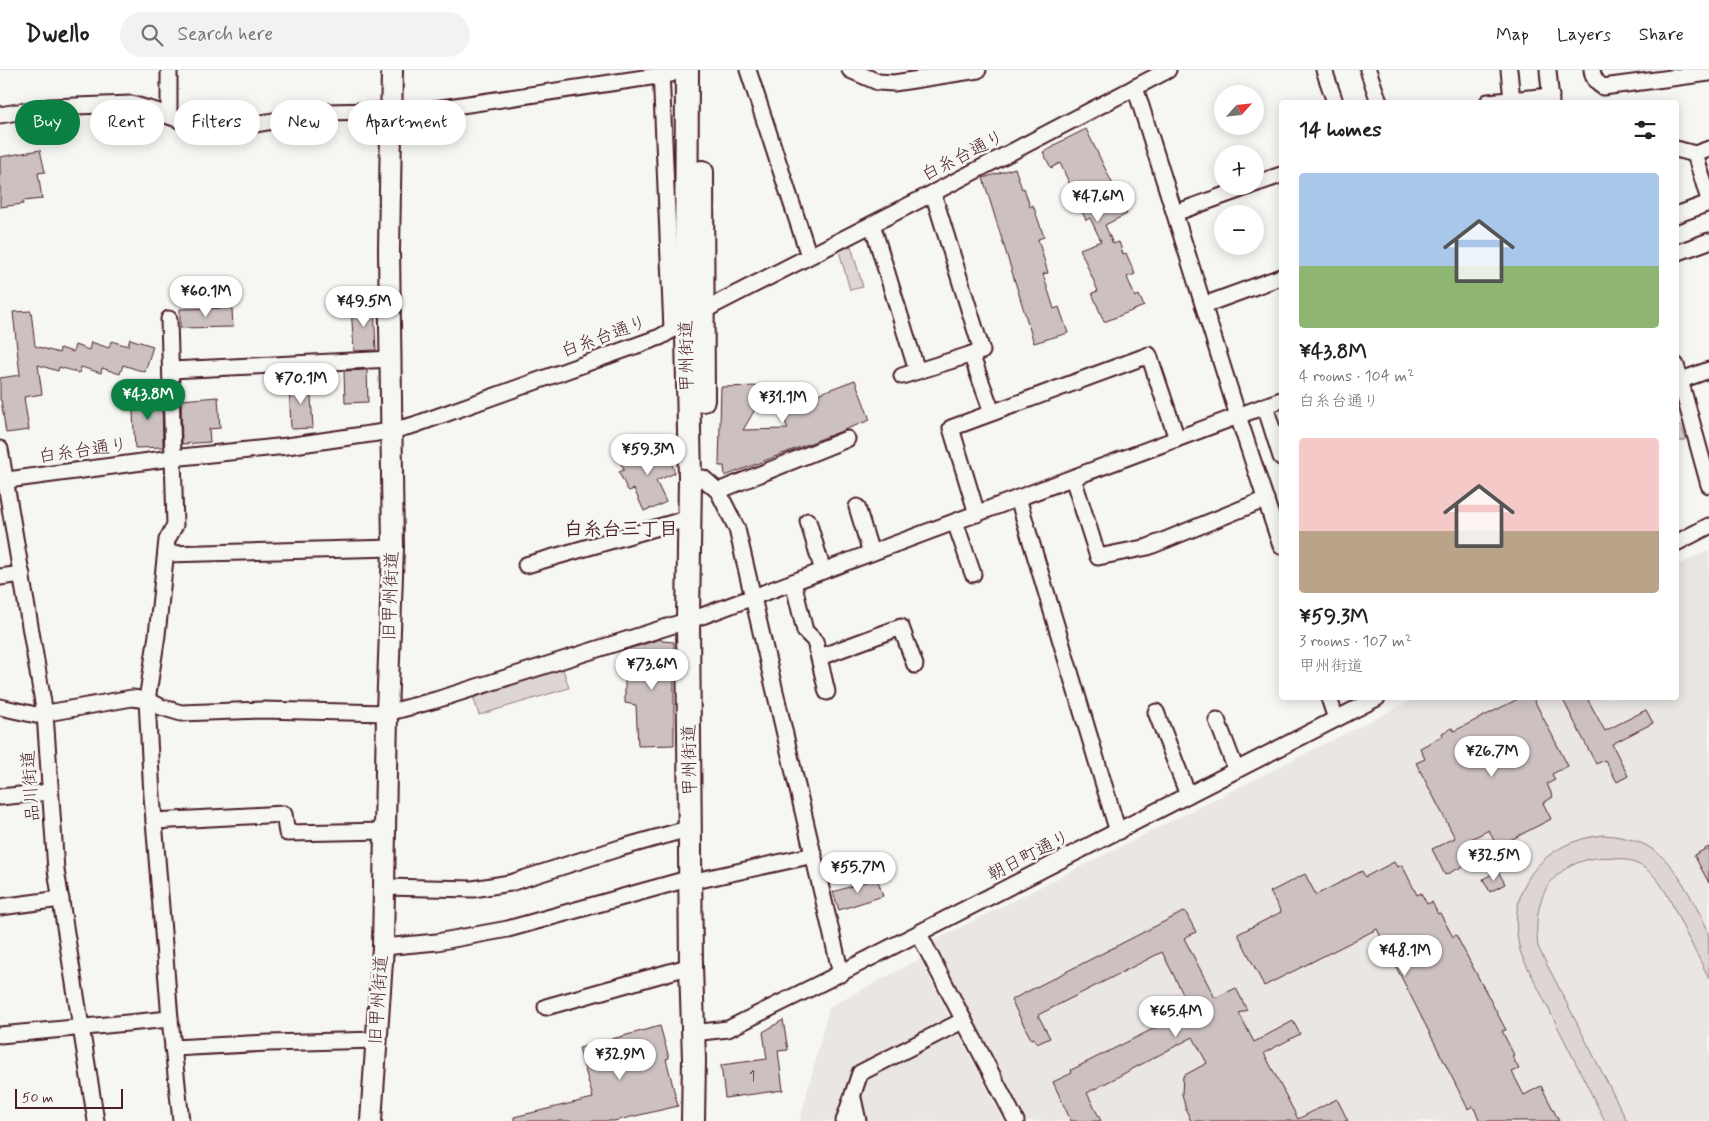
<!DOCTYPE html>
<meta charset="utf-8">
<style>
body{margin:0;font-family:Mynerve,"Klee One",sans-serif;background:#f2f2f2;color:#202124;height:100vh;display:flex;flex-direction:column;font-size:19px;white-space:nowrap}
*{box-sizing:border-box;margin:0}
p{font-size:16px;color:#757577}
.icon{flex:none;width:28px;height:28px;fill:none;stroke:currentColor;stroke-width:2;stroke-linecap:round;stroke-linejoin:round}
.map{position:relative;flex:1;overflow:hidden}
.panel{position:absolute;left:1279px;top:30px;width:400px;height:600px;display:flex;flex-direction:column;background:#fff;border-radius:5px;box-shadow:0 2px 12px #0003}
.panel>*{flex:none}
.guide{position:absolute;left:15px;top:30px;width:475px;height:45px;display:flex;gap:10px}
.needle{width:32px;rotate:63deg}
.controls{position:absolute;left:1214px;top:15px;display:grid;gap:10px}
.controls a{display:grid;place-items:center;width:50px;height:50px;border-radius:50%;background:#fff;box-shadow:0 2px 12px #0003;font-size:25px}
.scale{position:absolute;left:15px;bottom:12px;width:108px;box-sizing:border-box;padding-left:5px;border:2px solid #4a1f2b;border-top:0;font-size:14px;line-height:18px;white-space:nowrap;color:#4a1f2b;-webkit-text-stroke:4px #f6f6f2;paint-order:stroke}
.price{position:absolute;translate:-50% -42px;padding:0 11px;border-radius:18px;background:#fff;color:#222;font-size:16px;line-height:32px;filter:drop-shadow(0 1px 2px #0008)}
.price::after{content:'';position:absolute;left:50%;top:30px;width:15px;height:11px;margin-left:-8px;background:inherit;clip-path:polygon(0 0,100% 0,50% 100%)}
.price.on{background:#0b8043;color:#fff}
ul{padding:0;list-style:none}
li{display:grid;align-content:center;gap:10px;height:265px;padding:0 20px}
li span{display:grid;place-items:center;height:155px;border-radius:5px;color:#555}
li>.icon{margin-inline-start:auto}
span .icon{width:90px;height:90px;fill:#fffc;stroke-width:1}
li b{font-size:21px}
h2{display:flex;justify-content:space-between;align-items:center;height:60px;padding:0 20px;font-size:21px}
.pill{padding:0 18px;border-radius:22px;background:#fff;box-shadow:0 2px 12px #0003;font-size:18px;line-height:45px}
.pill.on{background:#0b8043;color:#fff}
header{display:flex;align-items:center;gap:30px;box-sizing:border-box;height:70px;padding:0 25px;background:#fff;border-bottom:1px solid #e0e0e0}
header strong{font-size:24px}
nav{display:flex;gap:28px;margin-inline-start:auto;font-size:18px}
.search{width:350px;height:45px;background:#f2f2f2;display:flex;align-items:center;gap:12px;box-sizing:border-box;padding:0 18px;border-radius:28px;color:#757577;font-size:19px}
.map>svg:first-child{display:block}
.built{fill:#e9e6e3}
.green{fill:#ddd6d5;stroke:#947a80}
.building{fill:#ccc1c0;stroke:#4a1f2b}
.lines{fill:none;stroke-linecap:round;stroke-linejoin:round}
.minor-casing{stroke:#4a1f2b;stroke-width:19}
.major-casing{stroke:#4a1f2b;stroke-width:24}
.highway-casing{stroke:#4a1f2b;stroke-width:26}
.minor{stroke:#f6f6f2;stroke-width:15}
.major{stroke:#f6f6f2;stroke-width:20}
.highway{stroke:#f6f6f2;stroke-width:22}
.labels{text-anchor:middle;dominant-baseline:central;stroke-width:5;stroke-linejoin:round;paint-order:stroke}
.number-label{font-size:15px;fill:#6a4850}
.street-label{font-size:18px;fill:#4a1f2b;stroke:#f6f6f2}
.neighbourhood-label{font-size:19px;font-weight:bold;fill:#4a1f2b;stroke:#f6f6f2}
</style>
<header>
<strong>Dwello</strong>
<div class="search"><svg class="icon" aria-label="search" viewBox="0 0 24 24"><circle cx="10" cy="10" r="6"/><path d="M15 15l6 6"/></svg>Search here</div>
<nav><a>Map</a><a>Layers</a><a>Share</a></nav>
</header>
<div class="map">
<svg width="1709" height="1051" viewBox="0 0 1709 1051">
<rect width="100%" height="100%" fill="#f6f6f2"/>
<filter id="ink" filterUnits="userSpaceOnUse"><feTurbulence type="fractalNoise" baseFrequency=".02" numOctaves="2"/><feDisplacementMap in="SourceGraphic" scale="10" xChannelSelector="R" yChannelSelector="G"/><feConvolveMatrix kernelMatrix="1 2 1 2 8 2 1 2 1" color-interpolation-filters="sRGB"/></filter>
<g filter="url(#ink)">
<g class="built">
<polygon points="1709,480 1709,1051 1027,1051 931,872 1416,628 1676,628 1676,496"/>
<polygon points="920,889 1004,1051 800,1051 829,937"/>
</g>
<g class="green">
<polygon points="851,176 863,217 850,220 839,181"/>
<polygon points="1681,356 1686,369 1676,373 1676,357"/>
<polygon points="561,593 569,618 479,645 471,620"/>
<path d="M1603 765C1653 768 1671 790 1693 831 1698 841 1705 852 1708 862 1709 872 1709 897 1709 908 1700 890 1690 872 1681 853 1672 835 1664 812 1646 799 1612 776 1556 788 1542 828 1536 844 1536 861 1538 877L1627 1051H1605L1521 884C1503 822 1539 772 1603 765Z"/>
</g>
<g class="building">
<polygon points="1086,59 1127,144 1105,155 1113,174 1119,172 1123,184 1126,183 1135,204 1127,207 1135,227 1139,225 1144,236 1104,252 1092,223 1098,221 1080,179 1101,171 1090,148 1086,150 1060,93 1051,98 1043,82 1054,77 1054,75"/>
<polygon points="40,80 45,102 38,103 42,129 23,131 23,134 0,137 0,87"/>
<polygon points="1015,98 1022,119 1024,118 1030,137 1033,135 1044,167 1038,169 1048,203 1043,204 1054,239 1059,237 1068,263 1034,273 983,108"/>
<polygon points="374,235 376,280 354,281 351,237"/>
<polygon points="232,238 233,257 180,258 180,239"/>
<polygon points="31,241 35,276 59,283 60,278 73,282 75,275 89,280 91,272 109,278 111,271 128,276 130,269 153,276 145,302 123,295 120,304 102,298 101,303 81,297 79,303 59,297 58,301 38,295 42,324 24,327 29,360 6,363 1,330 0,330 0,308 20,305 13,242"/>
<polygon points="367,300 368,332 345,333 344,301"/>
<polygon points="310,310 313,358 291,359 289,311"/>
<polygon points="855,310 870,350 725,406 724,396 719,396 721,317 761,316 761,329 743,360 788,359 780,338"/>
<polygon points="160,325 161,331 162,331 163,377 135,378 132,326"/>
<polygon points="218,327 220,358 209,359 210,372 182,374 181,330"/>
<polygon points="664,373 675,403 656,411 666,432 652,439 651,438 644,441 634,419 629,421 627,419 619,402 624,400 621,393 654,382 653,380"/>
<polygon points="661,569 662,571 674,572 674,675 638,676 636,635 625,633 625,580"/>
<polygon points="1520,628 1533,628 1568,696 1552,704 1555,710 1547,714 1553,727 1543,733 1551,749 1497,777 1489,760 1469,770 1478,789 1445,805 1432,779 1455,768 1416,693 1425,689 1420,678 1443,666 1442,663 1452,658 1454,661"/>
<polygon points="1562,628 1587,628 1605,661 1646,640 1653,653 1612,674 1628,706 1617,712 1605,690 1596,694"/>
<polygon points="1709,777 1709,813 1694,785"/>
<polygon points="1394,792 1397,797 1402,795 1417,825 1421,823 1427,834 1432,832 1438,844 1440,843 1453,867 1456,865 1506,960 1502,961 1514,985 1512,986 1519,999 1512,1002 1524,1025 1541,1016 1559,1051 1480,1051 1473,1036 1468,1039 1377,859 1264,916 1238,864 1281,842 1270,822 1305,804 1316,825 1362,801 1365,807"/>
<polygon points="1498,801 1505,814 1490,822 1483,809"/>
<polygon points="877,808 883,826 839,840 833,822"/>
<polygon points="1185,841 1196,862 1184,868 1215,928 1236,918 1247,940 1239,943 1254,972 1293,951 1300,964 1264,983 1298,1049 1337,1029 1348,1051 1191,1051 1186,1040 1182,1024 1183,1006 1207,993 1193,967 1087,1023 1101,1051 1071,1051 1053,1012 1072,1003 1071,1000 1191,940 1162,882 1038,945 1050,968 1037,974 1034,968 1031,969 1011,930"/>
<polygon points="783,950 788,980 778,981 783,1020 725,1028 721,995 767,989 763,962"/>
<polygon points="660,956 669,988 666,989 678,1036 614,1051 514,1051 514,1047 593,1028 579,978"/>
</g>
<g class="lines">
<defs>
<g id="minor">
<polyline points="169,0 169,46"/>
<polyline points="661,0 672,260"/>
<polyline points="748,0 809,186"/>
<polyline points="850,0 878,12 894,13 978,0"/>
<polyline points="1324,0 1335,32"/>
<polyline points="1368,0 1379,32"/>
<polyline points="1509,0 1512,30"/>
<polyline points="1548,0 1551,32"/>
<path d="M1592 0C1593 8 1596 13 1603 17L1709 3"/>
<polyline points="1135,17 1238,346 1281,476"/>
<polyline points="1488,32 1551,26"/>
<polyline points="0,45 48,37 131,34 156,41 198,57 227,59 325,42 428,40 671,4"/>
<polyline points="1676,79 1695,84"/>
<polyline points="1709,79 1695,84 1709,130"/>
<polyline points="1255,114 1281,105"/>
<polyline points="1175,143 1250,116"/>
<polyline points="1676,145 1709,133"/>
<polyline points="872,154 917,301"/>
<polyline points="1676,183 1709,171"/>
<polyline points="1204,235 1281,207"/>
<polyline points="169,249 175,455 167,470 157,565 147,630 152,726 170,949 181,1051"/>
<polyline points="971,284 992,342"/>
<polyline points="1676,295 1709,415"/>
<polyline points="171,300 391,289"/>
<polyline points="902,306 982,281 933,123"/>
<polyline points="1676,312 1709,300"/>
<polyline points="1265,336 1281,387"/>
<polyline points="0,379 45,644 56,800 96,1051"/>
<polyline points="703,408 718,421 737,459 841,904"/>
<polyline points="1073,408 1098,487 1148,477 1266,429"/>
<polyline points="0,411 172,388 287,376 391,361 414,355 660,267 716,234 933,123 1168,0"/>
<polyline points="718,421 847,369"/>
<polyline points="1018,428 1118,762"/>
<polyline points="857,437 871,483"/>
<polyline points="977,444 951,358 1149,285 1177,369"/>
<polyline points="808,451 823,501"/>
<polyline points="955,452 973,504"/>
<polyline points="1676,473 1709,456"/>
<polyline points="166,484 393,478"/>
<polyline points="526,495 690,448"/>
<polyline points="0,507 22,504"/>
<polyline points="793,512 805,561 815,571 827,622"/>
<polyline points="820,587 901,557 915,595"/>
<polyline points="1329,628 1336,649"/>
<polyline points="0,637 36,645 132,628 147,630 161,637 181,643 262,640 387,643 436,630 702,546 1281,330"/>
<polyline points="1156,642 1188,725"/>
<polyline points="1217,650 1236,700"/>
<polyline points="0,727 50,722"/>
<polyline points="154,751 284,744 287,763 386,761"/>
<polyline points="704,809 814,785"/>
<polyline points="384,817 473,819 510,813 620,778 691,758"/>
<polyline points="0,837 61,829"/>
<polyline points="919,864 1016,1051"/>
<polyline points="383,877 437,872 508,859 691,808"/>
<polyline points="546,937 691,896"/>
<polyline points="693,963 728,959 827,910 1377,628"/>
<polyline points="0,965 170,949"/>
<polyline points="173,978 269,973 376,970"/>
<polyline points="853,1028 858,1051"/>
<polyline points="844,1051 860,1003 964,950"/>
</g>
<polyline id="major" points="371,1051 383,877 387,643 393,478 389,180 392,0"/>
<g id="highway">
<polyline points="687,0 686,218 690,408 688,550 691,896 694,989 693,1051"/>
<polyline points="702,102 703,330"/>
</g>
</defs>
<use href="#minor" class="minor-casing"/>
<use href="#major" class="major-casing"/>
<use href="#highway" class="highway-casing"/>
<use href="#minor" class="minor"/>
<use href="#major" class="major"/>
<use href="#highway" class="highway"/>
</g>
</g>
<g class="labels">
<g class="number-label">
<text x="752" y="1007">1</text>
</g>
<g class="street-label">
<text transform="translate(963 86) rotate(-27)">白糸台通り</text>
<text transform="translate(604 267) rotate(-20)">白糸台通り</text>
<text transform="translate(687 286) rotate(-91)">甲州街道</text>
<text transform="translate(83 381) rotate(-8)">白糸台通り</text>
<text transform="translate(391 526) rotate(-88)">旧甲州街道</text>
<text transform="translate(690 690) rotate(-91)">甲州街道</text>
<text transform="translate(31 716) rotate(-94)">品川街道</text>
<text transform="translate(1029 786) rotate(-27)">朝日町通り</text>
<text transform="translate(379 930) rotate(-86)">旧甲州街道</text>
</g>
<g class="neighbourhood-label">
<text x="621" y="459">白糸台三丁目</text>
</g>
</g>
</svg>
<div class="controls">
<a><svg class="needle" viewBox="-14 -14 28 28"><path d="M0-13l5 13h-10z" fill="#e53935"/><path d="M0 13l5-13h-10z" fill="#757577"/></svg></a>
<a>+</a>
<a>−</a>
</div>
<div class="scale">50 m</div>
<b class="price" style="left:1098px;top:153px">¥47.6M</b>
<b class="price" style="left:206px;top:248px">¥60.1M</b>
<b class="price" style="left:364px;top:258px">¥49.5M</b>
<b class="price" style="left:301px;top:335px">¥70.1M</b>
<b class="price on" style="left:148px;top:351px">¥43.8M</b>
<b class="price" style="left:783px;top:354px">¥31.1M</b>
<b class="price" style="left:648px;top:406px">¥59.3M</b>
<b class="price" style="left:652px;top:621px">¥73.6M</b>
<b class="price" style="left:1492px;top:708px">¥26.7M</b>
<b class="price" style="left:1494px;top:812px">¥32.5M</b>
<b class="price" style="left:858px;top:824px">¥55.7M</b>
<b class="price" style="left:1405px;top:907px">¥48.1M</b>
<b class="price" style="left:1176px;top:968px">¥65.4M</b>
<b class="price" style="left:620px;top:1011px">¥32.9M</b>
<div class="guide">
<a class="pill on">Buy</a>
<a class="pill">Rent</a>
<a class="pill">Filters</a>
<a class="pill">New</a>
<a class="pill">Apartment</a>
</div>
<section class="panel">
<h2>14 homes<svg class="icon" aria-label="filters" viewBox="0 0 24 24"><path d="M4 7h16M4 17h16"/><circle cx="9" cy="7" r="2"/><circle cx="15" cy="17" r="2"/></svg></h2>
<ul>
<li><span style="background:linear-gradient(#a9c7e8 60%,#8fb573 0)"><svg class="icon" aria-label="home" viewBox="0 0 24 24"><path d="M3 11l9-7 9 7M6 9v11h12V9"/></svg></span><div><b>¥43.8M</b><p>4 rooms · 104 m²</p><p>白糸台通り</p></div></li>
<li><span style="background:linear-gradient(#f6c9c9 60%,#b9a48a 0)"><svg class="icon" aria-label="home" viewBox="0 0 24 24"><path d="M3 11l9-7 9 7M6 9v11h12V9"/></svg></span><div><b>¥59.3M</b><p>3 rooms · 107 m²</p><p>甲州街道</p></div></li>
</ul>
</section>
</div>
